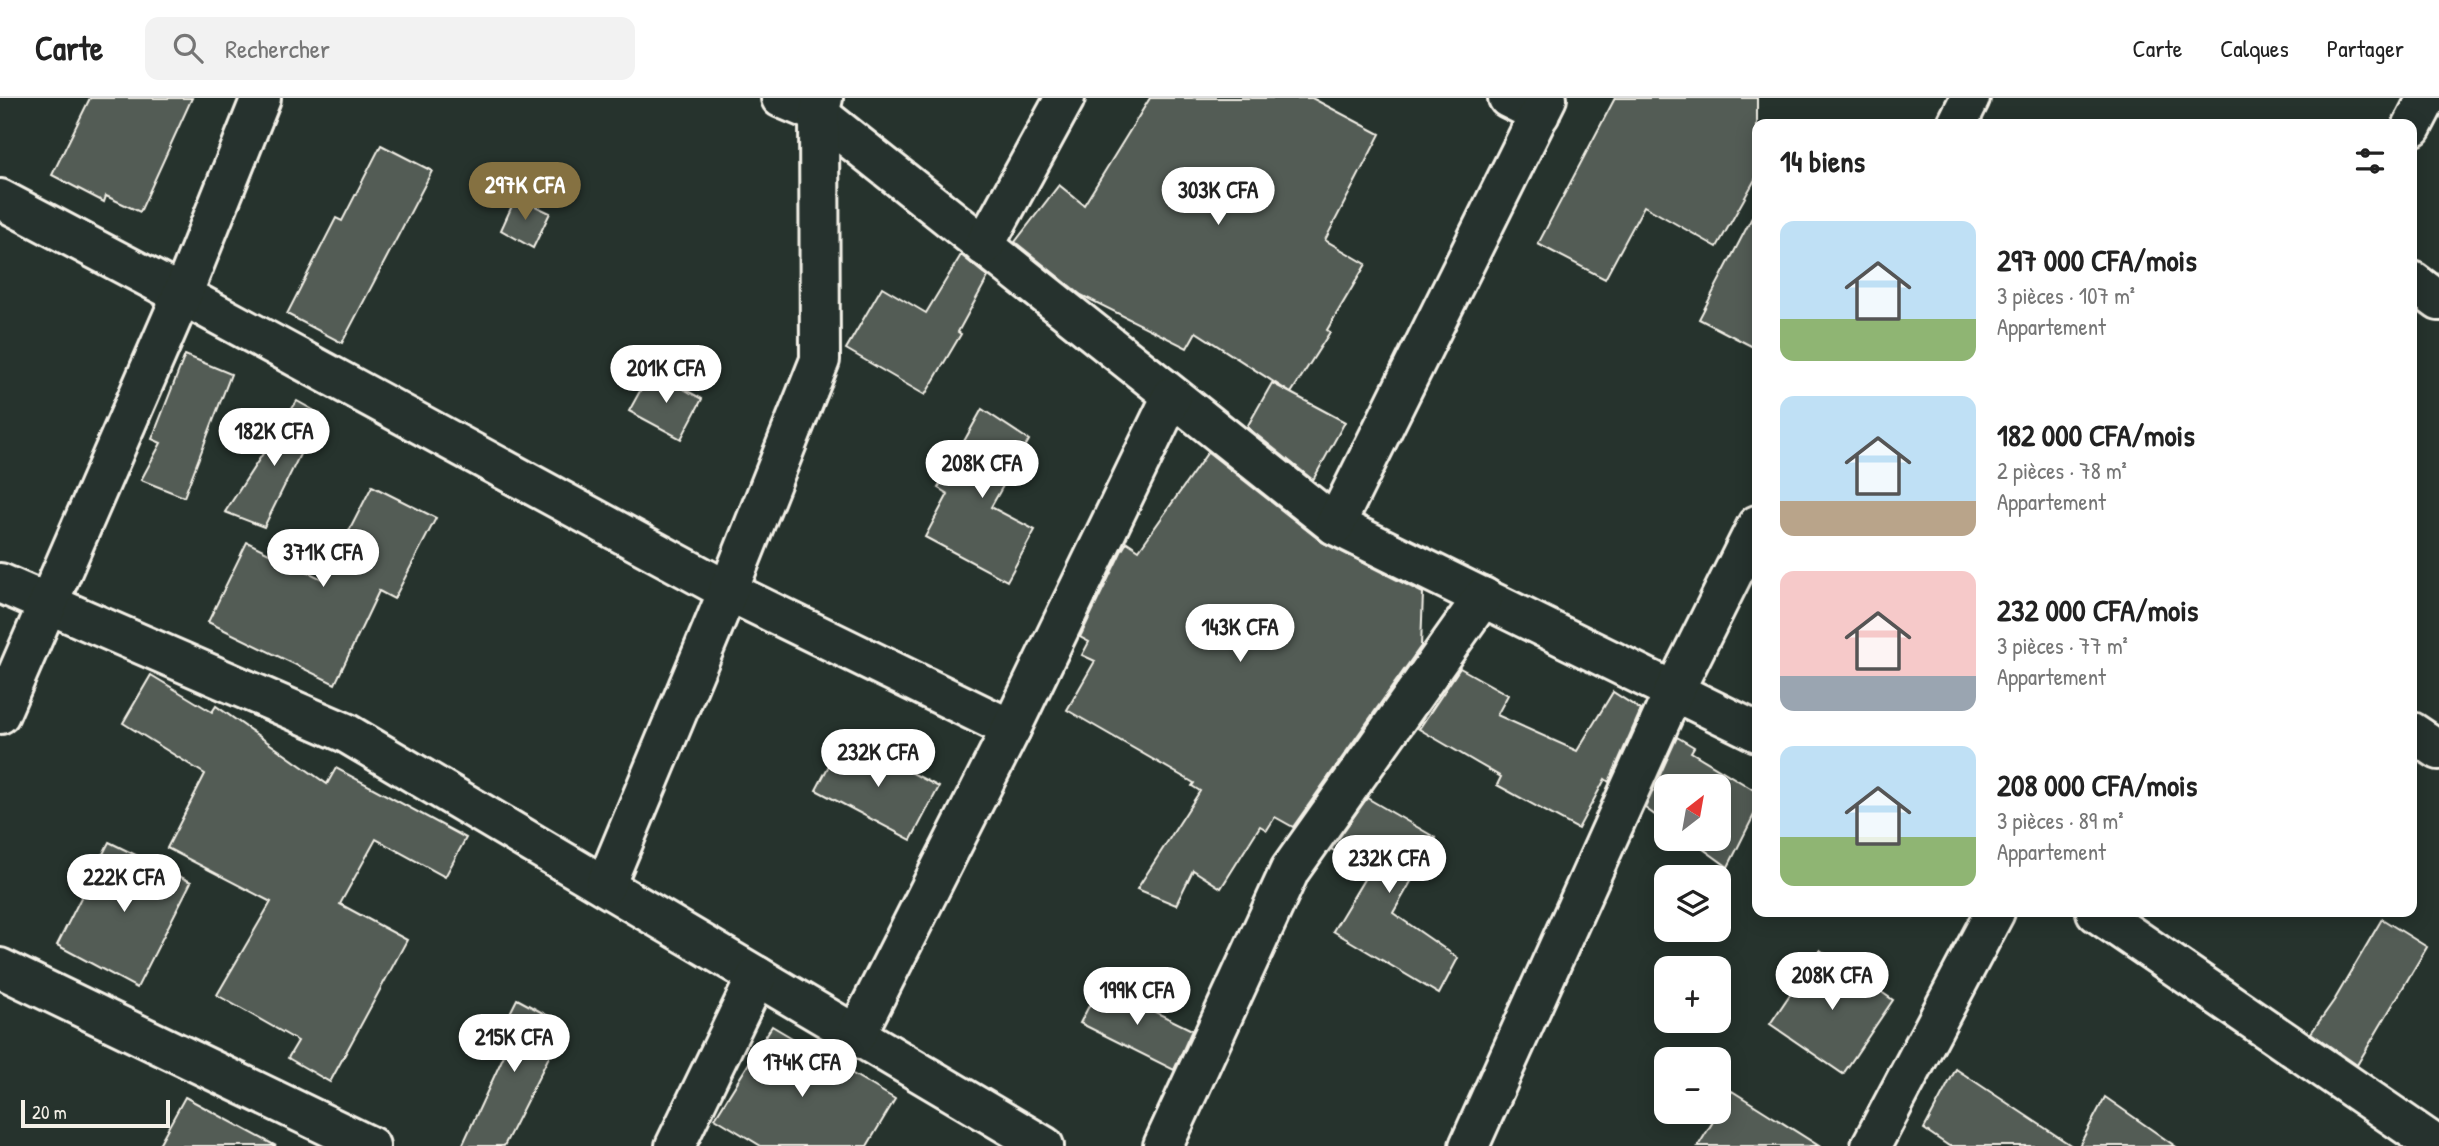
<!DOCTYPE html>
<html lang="fr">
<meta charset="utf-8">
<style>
body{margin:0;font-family:"Patrick Hand",sans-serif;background:#f2f2f2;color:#222;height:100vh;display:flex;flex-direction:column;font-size:26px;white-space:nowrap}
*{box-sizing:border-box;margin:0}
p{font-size:23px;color:#767676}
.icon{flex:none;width:38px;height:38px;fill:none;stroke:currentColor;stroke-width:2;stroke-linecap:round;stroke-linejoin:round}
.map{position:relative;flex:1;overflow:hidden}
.drawer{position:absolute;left:1752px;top:21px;width:665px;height:798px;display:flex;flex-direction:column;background:#fff;border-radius:14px;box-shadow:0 4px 18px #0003}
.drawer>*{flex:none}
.needle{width:46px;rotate:31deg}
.fabs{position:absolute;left:1654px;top:676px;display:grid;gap:14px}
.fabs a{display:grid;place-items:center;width:77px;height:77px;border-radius:14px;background:#fff;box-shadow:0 4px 18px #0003;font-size:35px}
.scale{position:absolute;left:21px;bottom:18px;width:149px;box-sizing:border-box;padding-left:7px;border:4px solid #f4f1e8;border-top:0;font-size:19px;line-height:24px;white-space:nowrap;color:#f4f1e8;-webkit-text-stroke:5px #26332d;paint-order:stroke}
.price{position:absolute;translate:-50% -60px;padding:0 16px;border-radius:24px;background:#fff;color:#222;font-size:23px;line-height:46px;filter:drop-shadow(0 2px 4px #0008)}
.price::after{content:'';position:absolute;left:50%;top:42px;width:21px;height:16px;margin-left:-10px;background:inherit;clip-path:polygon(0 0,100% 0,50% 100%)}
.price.current{background:#857141;color:#fff}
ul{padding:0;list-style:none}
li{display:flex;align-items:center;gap:21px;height:175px;padding:0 28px}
li span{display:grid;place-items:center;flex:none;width:196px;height:140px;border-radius:14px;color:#555}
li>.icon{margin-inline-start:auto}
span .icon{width:84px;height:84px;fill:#fffc;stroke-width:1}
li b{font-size:30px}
h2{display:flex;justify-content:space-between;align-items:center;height:84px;padding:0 28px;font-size:30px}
header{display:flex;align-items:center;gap:42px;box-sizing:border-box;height:98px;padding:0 35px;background:#fff;border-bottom:2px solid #e0e0e0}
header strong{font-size:33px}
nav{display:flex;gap:38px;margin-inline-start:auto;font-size:24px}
.search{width:490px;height:63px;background:#f2f2f2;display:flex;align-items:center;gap:18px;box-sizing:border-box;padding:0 24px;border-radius:14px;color:#767676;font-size:26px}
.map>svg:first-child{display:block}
.building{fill:#525c55;stroke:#f4f1e8;stroke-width:2}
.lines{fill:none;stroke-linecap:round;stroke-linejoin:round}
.minor-casing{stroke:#f4f1e8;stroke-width:44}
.minor{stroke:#26332d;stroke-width:38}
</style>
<header>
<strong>Carte</strong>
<div class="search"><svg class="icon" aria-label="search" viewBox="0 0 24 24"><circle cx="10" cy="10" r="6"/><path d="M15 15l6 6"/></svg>Rechercher</div>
<nav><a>Carte</a><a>Calques</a><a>Partager</a></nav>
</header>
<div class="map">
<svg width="2439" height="1048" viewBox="0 0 2439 1048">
<rect width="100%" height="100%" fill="#26332d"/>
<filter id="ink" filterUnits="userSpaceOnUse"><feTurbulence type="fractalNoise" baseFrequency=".0143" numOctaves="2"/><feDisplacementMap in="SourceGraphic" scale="14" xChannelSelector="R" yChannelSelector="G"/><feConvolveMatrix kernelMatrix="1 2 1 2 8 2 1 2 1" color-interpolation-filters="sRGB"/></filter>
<g filter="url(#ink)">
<g class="building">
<polygon points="90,0 192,0 140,114 106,98 104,104 52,77"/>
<polygon points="1150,0 1312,0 1380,36 1325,142 1366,166 1327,232 1330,234 1291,295 1196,234 1187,250 1081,197 1015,144 1059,87 1084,107"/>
<polygon points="1615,0 1757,0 1757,78 1717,149 1644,108 1605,181 1538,146"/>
<polygon points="381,47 432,73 342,245 287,216 336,120 342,123"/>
<polygon points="516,99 550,115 533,150 501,132"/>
<polygon points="1757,110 1757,251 1699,221"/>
<polygon points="961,157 988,179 958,234 961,236 925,297 846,251 882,189 926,215"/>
<polygon points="185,257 231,276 184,399 141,382 161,345 152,341"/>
<polygon points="651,273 702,301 681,341 629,313"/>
<polygon points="1272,285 1345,324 1313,382 1247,329"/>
<polygon points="297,303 320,316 264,429 225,414"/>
<polygon points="982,311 1029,342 991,409 1035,432 1007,483 925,439 948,396 938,390"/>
<polygon points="1208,354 1322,444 1423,495 1421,548 1293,729 1275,719 1267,732 1260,728 1221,790 1193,772 1176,807 1137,791 1200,693 1192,688 1194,685 1067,612 1095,563 1082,557 1089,544 1080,539 1121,454 1127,444 1139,452"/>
<polygon points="372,388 436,420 394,501 379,493 335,586 208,524 247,444 324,482"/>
<polygon points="1460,570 1508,597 1497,617 1577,653 1613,594 1641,612 1609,684 1605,681 1578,731 1497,687 1501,679 1419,631"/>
<polygon points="151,577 212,614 216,608 327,686 336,670 466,740 445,779 376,741 340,806 407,842 330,984 288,960 298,943 217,897 271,804 167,750 205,676 123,625"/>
<polygon points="844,639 939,689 911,742 816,692"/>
<polygon points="1677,639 1694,649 1691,654 1757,694 1757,711 1728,769 1688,740 1718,740 1718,688 1666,688 1666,725 1645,710"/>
<polygon points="1367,700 1436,740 1393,815 1458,860 1439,896 1333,833 1369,773 1331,751"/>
<polygon points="109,744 191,784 137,890 57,847"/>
<polygon points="2382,821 2427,849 2357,967 2311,935 2335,901"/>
<polygon points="1820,852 1893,902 1843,976 1770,926"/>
<polygon points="1100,887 1192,932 1174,972 1080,925"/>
<polygon points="517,901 565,927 504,1048 462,1048 505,955 493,949"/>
<polygon points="772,928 895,1001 867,1048 761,1048 715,1020"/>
<polygon points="1956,971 2072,1048 1949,1048 1924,1031"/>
<polygon points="1732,993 1819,1048 1698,1048"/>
<polygon points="185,999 276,1048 158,1048"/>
<polygon points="2105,999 2175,1048 2079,1048"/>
</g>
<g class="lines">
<defs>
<g id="minor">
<polyline points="781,0 819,16 1335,427 1757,634"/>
<polyline points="1508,0 1540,16"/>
<polyline points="1957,26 1970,0"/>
<polyline points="2412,29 2427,0"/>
<polyline points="0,101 182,197 728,493 1011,631"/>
<polyline points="984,148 1065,0"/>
<polyline points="2412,183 2439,203"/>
<polyline points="1335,427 1547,0"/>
<polyline points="0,485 346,635 1044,1048"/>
<polyline points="0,616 182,197 261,0"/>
<polyline points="2412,634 2439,652"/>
<polyline points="605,788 728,493 820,262 819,16 823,0"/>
<polyline points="2096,814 2437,1048"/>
<polyline points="0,870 370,1048"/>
<polyline points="856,937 1011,631 1172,298"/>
<polyline points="675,1048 757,878"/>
<polyline points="1163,1048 1290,772 1483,499"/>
<polyline points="1469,1048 1674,593 1757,427"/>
<polyline points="1871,1048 1995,814"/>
</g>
</defs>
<use href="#minor" class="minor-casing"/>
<use href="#minor" class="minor"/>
</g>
</g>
</svg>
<div class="fabs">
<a><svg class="needle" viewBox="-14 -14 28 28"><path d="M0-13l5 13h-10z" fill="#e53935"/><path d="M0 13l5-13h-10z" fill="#767676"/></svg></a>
<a><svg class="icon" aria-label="layers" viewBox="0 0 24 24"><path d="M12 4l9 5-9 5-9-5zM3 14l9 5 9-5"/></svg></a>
<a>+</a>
<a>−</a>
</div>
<div class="scale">20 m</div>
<b class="price current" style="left:525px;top:124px">297K CFA</b>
<b class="price" style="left:1218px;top:129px">303K CFA</b>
<b class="price" style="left:666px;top:307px">201K CFA</b>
<b class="price" style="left:274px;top:370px">182K CFA</b>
<b class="price" style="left:982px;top:402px">208K CFA</b>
<b class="price" style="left:323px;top:491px">371K CFA</b>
<b class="price" style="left:1240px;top:566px">143K CFA</b>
<b class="price" style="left:878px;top:691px">232K CFA</b>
<b class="price" style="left:1389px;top:797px">232K CFA</b>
<b class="price" style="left:124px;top:816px">222K CFA</b>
<b class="price" style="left:1832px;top:914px">208K CFA</b>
<b class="price" style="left:1137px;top:929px">199K CFA</b>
<b class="price" style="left:514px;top:976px">215K CFA</b>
<b class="price" style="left:802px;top:1001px">174K CFA</b>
<section class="drawer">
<h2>14 biens<svg class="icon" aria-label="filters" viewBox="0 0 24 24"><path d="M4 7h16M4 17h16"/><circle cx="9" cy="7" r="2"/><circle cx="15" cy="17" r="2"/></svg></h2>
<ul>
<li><span style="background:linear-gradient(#bfe0f5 70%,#8fb573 0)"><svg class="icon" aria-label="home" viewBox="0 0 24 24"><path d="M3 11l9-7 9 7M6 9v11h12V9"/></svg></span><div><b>297 000 CFA/mois</b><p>3 pièces · 107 m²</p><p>Appartement</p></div></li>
<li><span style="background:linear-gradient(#bfe0f5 75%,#b9a48a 0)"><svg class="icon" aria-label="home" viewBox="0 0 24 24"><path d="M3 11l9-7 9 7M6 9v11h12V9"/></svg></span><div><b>182 000 CFA/mois</b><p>2 pièces · 78 m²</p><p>Appartement</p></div></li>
<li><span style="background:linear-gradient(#f6c9c9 75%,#9aa5b1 0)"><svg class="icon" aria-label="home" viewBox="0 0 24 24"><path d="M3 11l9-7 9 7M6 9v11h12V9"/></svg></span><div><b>232 000 CFA/mois</b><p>3 pièces · 77 m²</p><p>Appartement</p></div></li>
<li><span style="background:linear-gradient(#bfe0f5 65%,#8fb573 0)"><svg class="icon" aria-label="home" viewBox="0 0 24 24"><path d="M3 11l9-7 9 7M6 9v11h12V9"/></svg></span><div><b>208 000 CFA/mois</b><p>3 pièces · 89 m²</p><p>Appartement</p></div></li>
</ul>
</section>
</div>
